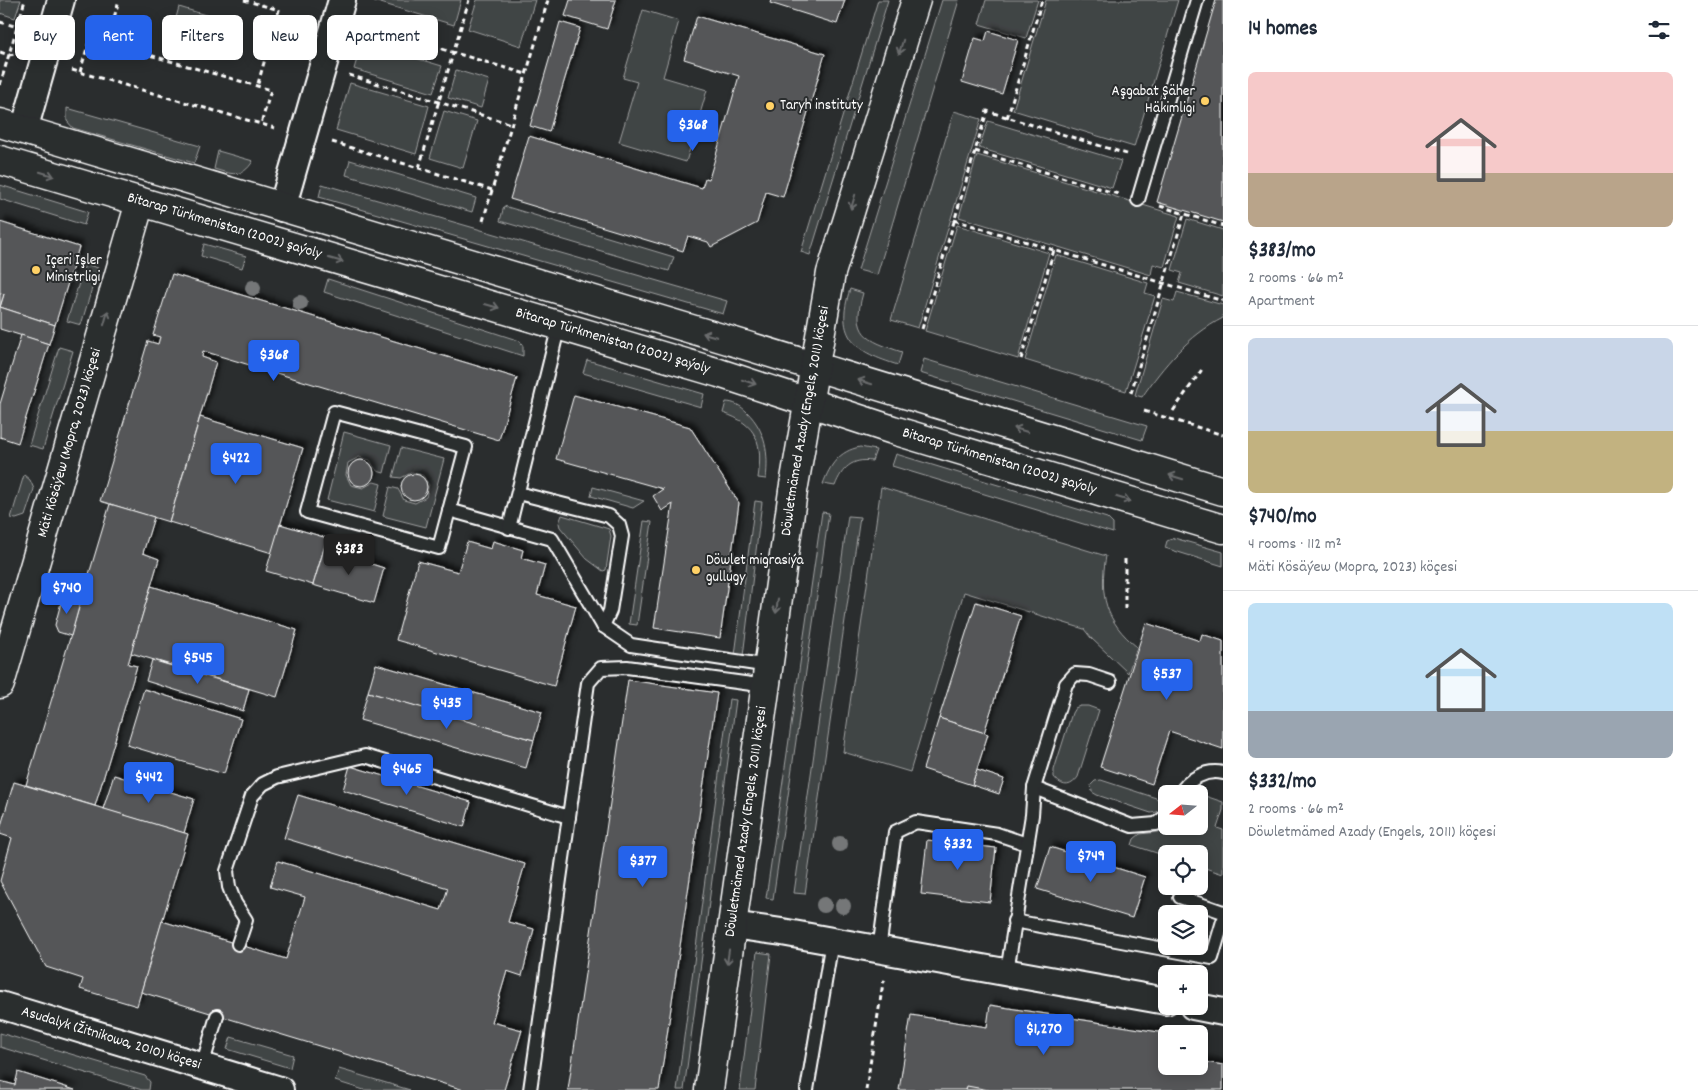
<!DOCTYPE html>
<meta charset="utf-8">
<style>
body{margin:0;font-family:Dekko,sans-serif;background:#f6f6f7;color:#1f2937;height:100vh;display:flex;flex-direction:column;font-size:19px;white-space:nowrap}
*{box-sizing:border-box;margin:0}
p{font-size:16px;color:#747a83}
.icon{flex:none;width:28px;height:28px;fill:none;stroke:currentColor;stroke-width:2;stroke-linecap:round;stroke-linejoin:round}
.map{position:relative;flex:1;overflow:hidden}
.drawer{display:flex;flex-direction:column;background:#fff;width:475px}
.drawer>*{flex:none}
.guide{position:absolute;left:15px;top:15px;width:475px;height:45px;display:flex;gap:10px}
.needle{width:32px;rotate:253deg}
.tools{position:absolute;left:1158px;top:785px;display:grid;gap:10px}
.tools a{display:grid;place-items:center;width:50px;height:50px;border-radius:8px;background:#fff;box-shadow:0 2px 12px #0003;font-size:25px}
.price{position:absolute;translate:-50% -42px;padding:0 11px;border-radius:5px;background:#2563eb;color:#fff;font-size:16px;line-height:32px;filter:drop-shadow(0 1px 2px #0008)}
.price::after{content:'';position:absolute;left:50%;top:30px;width:15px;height:11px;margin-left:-8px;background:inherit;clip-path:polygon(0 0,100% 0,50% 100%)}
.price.selected{background:#222;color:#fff}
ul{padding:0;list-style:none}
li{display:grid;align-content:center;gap:10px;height:265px;padding:0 25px}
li+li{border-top:1px solid #e0e1e3}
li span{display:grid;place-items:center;height:155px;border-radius:8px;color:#555}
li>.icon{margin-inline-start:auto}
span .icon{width:90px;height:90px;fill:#fffc;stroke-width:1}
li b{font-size:21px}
h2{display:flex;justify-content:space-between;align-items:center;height:60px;padding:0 25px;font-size:21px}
.chip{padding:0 18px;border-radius:8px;background:#fff;box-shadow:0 2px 12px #0003;font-size:18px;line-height:45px}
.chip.selected{background:#2563eb;color:#fff}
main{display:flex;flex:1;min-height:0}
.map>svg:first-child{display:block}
.green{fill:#414445;stroke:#a0a2a2}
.building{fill:#555758;stroke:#fff;filter:url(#shadow)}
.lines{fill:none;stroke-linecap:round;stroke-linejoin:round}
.lane-casing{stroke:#fff;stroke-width:16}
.street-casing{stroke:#fff;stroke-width:30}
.secondary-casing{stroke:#fff;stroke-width:31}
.path{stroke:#fff;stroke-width:3;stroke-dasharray:5 4;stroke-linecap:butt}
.lane{stroke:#2a2d2e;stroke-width:12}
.street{stroke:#2a2d2e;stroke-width:26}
.secondary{stroke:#2a2d2e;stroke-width:28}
.tree{fill:#757778}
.oneway{stroke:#6a6c6d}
.poi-dot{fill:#ffd166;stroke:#2a2d2e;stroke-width:2}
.labels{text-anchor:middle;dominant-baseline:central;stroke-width:4;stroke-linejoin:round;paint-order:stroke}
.poi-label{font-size:15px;fill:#fff;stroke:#2a2d2e;text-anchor:start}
.street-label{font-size:15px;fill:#fff;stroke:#2a2d2e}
</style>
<main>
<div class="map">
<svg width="1223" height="1090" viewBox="0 0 1223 1090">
<defs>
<filter id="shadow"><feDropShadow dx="4.5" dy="-4.5" stdDeviation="2.5" flood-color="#0009"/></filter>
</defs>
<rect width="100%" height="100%" fill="#2a2d2e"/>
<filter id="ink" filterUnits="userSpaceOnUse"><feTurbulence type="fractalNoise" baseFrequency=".02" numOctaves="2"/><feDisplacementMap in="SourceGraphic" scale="10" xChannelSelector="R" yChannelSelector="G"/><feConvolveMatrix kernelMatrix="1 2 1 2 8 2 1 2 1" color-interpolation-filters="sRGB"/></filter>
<g filter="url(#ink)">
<g class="green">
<polygon points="0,0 21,0 15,18 0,13"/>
<polygon points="375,0 461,0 454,25 374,1"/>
<polygon points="477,0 535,0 521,46 468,29"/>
<polygon points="878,0 888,0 810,255 801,252"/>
<polygon points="942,0 959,0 877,275 858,270"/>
<polygon points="986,0 1038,0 1026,38 979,24"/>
<polygon points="1046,0 1178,0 1134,147 1013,110"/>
<polygon points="179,7 219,19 207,55 169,43"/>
<polygon points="643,10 679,21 663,77 707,90 686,162 619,142 637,82 623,78"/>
<polygon points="362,42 442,66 433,93 354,69"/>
<polygon points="456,70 489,80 481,108 448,98"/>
<polygon points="350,83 429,106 416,154 336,130"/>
<polygon points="67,108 200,146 194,163 73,128 67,121"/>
<polygon points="444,111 477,121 463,168 430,158"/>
<polygon points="954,111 981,119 918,328 891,320"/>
<polygon points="988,121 1121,161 1112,188 979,148"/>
<path d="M218 151 253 161C242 179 231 174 214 169Z"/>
<polygon points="977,155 1179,216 1164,267 1153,264 1151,275 959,217"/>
<polygon points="350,160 476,198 472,212 346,175"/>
<polygon points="322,184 727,301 723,314 319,197"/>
<polygon points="0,185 88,212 84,225 0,199"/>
<polygon points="504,206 674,257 669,271 500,221"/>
<polygon points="1187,219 1223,230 1223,296 1179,283 1182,273 1172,270"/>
<polygon points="957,225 1049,253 1018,359 925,331"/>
<polygon points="204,244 246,256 242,268 201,256"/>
<polygon points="1056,255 1148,283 1145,293 1155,296 1126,391 1025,360"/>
<polygon points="85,264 98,268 81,325 67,321"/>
<polygon points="328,279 520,341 523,346 523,356 324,292"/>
<path d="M850 289 863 293C851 335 866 340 902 352L898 365C856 352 834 338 850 289Z"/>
<path d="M1177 292 1223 305V318C1189 335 1163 366 1142 397L1135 395 1163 299 1174 302Z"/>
<polygon points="59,347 73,351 43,449 29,445"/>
<polygon points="924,359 1147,426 1142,440 920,373"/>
<polygon points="587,360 704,394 701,407 583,373"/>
<path d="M726 402C734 402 741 406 747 412 766 431 769 454 766 479L758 478C763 444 758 424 723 413Z"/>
<polygon points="344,432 391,445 384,473 377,471 370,460 359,457 348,463 346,475 351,485 363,488 374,482 381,484 374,512 327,500"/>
<path d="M860 447 876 450 872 461C852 458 842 468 835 486L823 484C830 465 839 451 860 447Z"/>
<polygon points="401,448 444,459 426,527 383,516 390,487 398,489 404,500 415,503 426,497 429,485 423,475 412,472 401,478 393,477"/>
<polygon points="896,454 1107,518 1113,524 1113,533 892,466"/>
<polygon points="24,475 30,480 34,489 25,516 16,519 11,518"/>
<polygon points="593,487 644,501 633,508 591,496"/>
<path d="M881 487 1106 556C1099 595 1105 621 1137 647L1128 673 1091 638 1084 629 964 592 910 772 843 752Z"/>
<polygon points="755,501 762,502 743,656 735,655"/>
<polygon points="822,512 829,513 773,899 766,898"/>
<polygon points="562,515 609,529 611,536 606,570 603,571 587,559 560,527 559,523"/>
<polygon points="848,516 860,517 805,894 794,893"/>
<polygon points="644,521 652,522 637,625 629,624"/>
<polygon points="1174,538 1223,552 1223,566 1165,548 1167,541"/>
<polygon points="729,699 736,700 684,1090 677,1090"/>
<path d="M1080 706H1088L1099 710 1078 777C1070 788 1062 787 1054 777V770L1072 713 1075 708Z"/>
<polygon points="1101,780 1156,798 1161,802 1161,808 1157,812 1151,813 1097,795 1092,792 1091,785 1095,781"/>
<polygon points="1199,794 1223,802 1223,810 1217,828 1223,830 1223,874 1199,866 1199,854 1166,854 1166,856 1132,845 1134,839 1140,834 1158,832 1171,826 1199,826"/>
<polygon points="757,952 771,954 755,1090 740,1090"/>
<polygon points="0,1033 145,1076 150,1082 149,1090 142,1090 0,1047"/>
<polygon points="231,1037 293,1055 290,1068 227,1049"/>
<polygon points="339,1069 410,1090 364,1090 335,1081"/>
</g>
<g class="building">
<polygon points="570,0 616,0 607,29 565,16"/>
<polygon points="771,0 845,0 837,24 770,3"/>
<polygon points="1216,0 1223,0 1223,222 1157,202"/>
<polygon points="697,16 825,54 783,197 766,192 757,223 711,247 708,242 688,236 683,251 510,199 529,136 702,188 705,178 709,179 739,76 684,59"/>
<polygon points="560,22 580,28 549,132 530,126"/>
<polygon points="988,31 1018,40 1002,94 962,82 975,38 985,41"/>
<polygon points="0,222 79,247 55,325 0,307 4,294 0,293"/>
<polygon points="172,274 517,378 499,440 203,351 202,357 216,362 169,522 100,501 148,341 158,344 160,337 153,335"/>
<polygon points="0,293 4,294 0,307 55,325 49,344 0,329"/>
<polygon points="21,335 49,344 18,443 0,437 0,404"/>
<polygon points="574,395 690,427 739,503 720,638 654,628 673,504 662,511 653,496 663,489 556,459"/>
<polygon points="200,417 303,448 272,553 169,522"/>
<circle cx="361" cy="473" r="13"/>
<circle cx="414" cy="487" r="13"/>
<polygon points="110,504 154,517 143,553 159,559 128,664 137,666 95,806 26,785"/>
<polygon points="280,524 327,538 313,585 266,571"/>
<polygon points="493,541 523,550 521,558 545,565 537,595 576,606 554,686 396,640 418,561 458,572 467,542 491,549"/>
<polygon points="324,549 384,568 374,603 313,585"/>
<polygon points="151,586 297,630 277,697 131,653"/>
<polygon points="69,596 81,600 71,636 58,632 55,625 62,599"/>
<polygon points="976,602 1021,616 984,733 939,718"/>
<polygon points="1146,623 1200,641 1202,634 1223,641 1223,749 1169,731 1152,784 1100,767"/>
<polygon points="152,660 249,689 243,711 146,681"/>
<polygon points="376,664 471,692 463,720 368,692"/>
<polygon points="628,680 717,693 659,1090 568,1090"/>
<polygon points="144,689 241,719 224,774 127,745"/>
<polygon points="368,692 534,740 526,768 360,720"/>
<polygon points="471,692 542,712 534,740 463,720"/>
<polygon points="939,718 988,734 972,785 923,769"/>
<polygon points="350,766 471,802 464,827 343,790"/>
<polygon points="977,770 1004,779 999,794 972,785"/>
<polygon points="114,775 194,799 184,833 103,809"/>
<polygon points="14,782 188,834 137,1006 80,989 83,979 46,967 0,881 12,838 0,834 0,829"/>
<polygon points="298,795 525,864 508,922 534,929 522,976 507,971 492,1022 522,1030 504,1090 464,1090 141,992 162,921 286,959 305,897 270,887 278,861 441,910 448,888 284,838"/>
<polygon points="927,840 996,848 990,902 921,894"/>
<polygon points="1050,847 1145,877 1132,918 1037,889"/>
<polygon points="990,1005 1171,1034 1166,1034 1166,1066 1199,1066 1199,1061 1223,1065 1223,1090 899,1090 911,1015 987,1027"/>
<polygon points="18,1072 75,1090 0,1090 0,1081 15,1085"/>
<polygon points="967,1086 989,1090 966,1090"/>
</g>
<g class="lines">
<defs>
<g id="lane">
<polyline points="1138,200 1197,0"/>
<polygon points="334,412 466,447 439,548 307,512"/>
<polyline points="518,493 609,516 619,525 622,536 610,611 603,626"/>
<polyline points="449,510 552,539 603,626 631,645 769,666"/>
<polyline points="509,528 559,325"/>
<polyline points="1034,788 1132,826 1156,824 1166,816"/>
<path d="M1180 794C1188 779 1206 769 1223 773"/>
<polyline points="1180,897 1223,912"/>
<polyline points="1014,921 1212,958 1223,921"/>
<polyline points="238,944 246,920 235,903 229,887 227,871 252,796 263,784 277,777 365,756 569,817"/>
<polyline points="879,950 895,832 916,822 997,834 1027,844"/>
<polyline points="1007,972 1032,815 1034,788 1066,684 1075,674 1089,675 1110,682"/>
<polyline points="202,1066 217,1016"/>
<polyline points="530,1090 588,683 601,668 627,667 766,686"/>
<polyline points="807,1090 832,941"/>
</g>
<g id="street">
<polyline points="24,130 61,0"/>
<polyline points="282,208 342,0"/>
<polyline points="732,925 782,932 1166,1001"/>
<path id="s1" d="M0 1005 280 1090"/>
<polyline points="1193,1006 1223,1012"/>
</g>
<g id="secondary">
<polyline points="0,123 728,340 1223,491"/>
<path id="s2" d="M0 160 719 373 893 430 1223 529"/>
<path id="s3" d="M0 684 140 202"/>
<path id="s4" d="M709 1090 793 491 831 273 916 0"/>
</g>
</defs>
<use href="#lane" class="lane-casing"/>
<use href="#street" class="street-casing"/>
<use href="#secondary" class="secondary-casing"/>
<g class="path">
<polyline points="244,0 279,10 257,87"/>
<polyline points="0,22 18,27"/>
<polyline points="364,26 526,74"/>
<polyline points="107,43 119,0"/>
<polyline points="0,52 9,55 15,54"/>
<polyline points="72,70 275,128"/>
<polyline points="80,72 90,38 271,90 261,124"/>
<polyline points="349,75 511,124"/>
<polyline points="0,85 25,0"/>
<polyline points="1007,118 1042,0"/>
<polyline points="332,142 492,190"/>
<polyline points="975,151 1118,194"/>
<polyline points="419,168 469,0"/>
<polyline points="1160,206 1223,226"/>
<polyline points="954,220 1223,301"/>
<polyline points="483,221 548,0"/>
<polyline points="922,329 987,111 1130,155"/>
<polyline points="1021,359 1054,250"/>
<polyline points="1131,393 1184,214"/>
<polyline points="1144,411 1223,435"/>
<polyline points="1173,411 1203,368"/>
<polyline points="1125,559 1125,611"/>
<polyline points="866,1090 883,983 885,980"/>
</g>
<use href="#lane" class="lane"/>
<use href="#street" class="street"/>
<use href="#secondary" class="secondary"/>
</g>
<g class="tree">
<circle cx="253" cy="288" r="8"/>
<circle cx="300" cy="303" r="8"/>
<circle cx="840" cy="844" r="8"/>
<circle cx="824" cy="905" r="8"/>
<circle cx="843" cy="906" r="8"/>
</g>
<defs><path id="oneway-shaft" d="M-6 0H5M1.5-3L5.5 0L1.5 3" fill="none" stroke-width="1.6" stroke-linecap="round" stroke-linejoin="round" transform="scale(1.25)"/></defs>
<g class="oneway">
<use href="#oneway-shaft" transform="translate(901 47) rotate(107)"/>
<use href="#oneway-shaft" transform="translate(47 174) rotate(17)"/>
<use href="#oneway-shaft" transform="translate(853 202) rotate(107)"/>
<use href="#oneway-shaft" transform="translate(336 260) rotate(16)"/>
<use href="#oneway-shaft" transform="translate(492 306) rotate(16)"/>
<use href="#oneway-shaft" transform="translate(106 318) rotate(-74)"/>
<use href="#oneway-shaft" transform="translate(710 335) rotate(-164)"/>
<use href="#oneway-shaft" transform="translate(749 382) rotate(18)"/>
<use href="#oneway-shaft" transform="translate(865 382) rotate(-163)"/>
<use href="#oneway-shaft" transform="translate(1021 430) rotate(-163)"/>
<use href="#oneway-shaft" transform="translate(1176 477) rotate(-163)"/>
<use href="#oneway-shaft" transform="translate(1123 499) rotate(17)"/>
<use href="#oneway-shaft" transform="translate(777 606) rotate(98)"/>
<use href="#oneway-shaft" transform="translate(728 957) rotate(98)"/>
</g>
</g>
<g class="poi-dot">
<circle cx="1205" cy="101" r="5"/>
<circle cx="770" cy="106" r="5"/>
<circle cx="36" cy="270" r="5"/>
<circle cx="696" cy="570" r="5"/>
</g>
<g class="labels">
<g class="poi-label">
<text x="1195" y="92" text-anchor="end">Aşgabat Şäher<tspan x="1195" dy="17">Häkimligi</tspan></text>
<text x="780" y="106">Taryh instituty</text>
<text x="46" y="261">Içeri Işler<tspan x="46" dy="17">Ministrligi</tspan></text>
<text x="706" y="561">Döwlet migrasiýa<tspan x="706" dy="17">gullugy</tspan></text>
</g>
<g class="street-label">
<text stroke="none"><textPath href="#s2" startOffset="234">Bitarap Türkmenistan (2002) şaýoly</textPath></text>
<text stroke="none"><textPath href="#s2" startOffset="639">Bitarap Türkmenistan (2002) şaýoly</textPath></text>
<text stroke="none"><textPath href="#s4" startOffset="676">Döwletmämed Azady (Engels, 2011) köçesi</textPath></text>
<text stroke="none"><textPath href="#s3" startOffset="251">Mäti Kösäýew (Mopra, 2023) köçesi</textPath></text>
<text stroke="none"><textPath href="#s2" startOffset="1044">Bitarap Türkmenistan (2002) şaýoly</textPath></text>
<text stroke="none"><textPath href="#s4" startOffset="271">Döwletmämed Azady (Engels, 2011) köçesi</textPath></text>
<text stroke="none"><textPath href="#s1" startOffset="116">Asudalyk (Žitnikowa, 2010) köçesi</textPath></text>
</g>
</g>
</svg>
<div class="tools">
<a><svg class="needle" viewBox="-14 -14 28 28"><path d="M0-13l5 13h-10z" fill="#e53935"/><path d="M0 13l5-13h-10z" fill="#747a83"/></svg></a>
<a><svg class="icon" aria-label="locate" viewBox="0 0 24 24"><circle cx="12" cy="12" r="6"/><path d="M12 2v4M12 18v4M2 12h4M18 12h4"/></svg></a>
<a><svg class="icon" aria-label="layers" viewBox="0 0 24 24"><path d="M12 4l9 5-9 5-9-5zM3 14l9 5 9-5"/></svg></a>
<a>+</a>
<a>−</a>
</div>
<b class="price" style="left:693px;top:152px">$368</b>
<b class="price" style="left:274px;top:382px">$368</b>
<b class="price" style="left:236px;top:485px">$422</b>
<b class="price selected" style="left:349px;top:576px">$383</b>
<b class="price" style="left:67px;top:615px">$740</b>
<b class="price" style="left:198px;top:685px">$545</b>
<b class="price" style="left:1167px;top:701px">$537</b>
<b class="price" style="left:447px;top:730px">$435</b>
<b class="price" style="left:407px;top:796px">$465</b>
<b class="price" style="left:149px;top:804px">$442</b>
<b class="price" style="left:958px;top:871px">$332</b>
<b class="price" style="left:1091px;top:883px">$749</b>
<b class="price" style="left:643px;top:888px">$377</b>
<b class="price" style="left:1044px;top:1056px">$1,270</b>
<div class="guide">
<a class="chip">Buy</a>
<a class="chip selected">Rent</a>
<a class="chip">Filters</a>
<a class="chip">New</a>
<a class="chip">Apartment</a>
</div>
</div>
<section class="drawer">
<h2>14 homes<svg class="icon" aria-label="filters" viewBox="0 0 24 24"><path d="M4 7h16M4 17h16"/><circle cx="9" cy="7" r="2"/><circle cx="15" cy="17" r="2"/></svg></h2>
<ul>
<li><span style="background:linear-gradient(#f6c9c9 65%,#b9a48a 0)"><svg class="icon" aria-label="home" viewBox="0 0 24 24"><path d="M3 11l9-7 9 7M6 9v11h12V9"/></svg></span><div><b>$383/mo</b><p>2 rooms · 66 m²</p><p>Apartment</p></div></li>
<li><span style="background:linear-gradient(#c9d6e8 60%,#c2b280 0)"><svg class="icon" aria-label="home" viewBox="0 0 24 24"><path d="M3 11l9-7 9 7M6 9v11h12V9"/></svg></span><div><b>$740/mo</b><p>4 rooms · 112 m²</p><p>Mäti Kösäýew (Mopra, 2023) köçesi</p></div></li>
<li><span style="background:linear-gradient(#bfe0f5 70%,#9aa5b1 0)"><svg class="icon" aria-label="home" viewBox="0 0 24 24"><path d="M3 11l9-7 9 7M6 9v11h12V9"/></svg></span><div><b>$332/mo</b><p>2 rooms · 66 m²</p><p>Döwletmämed Azady (Engels, 2011) köçesi</p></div></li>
</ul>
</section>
</main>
